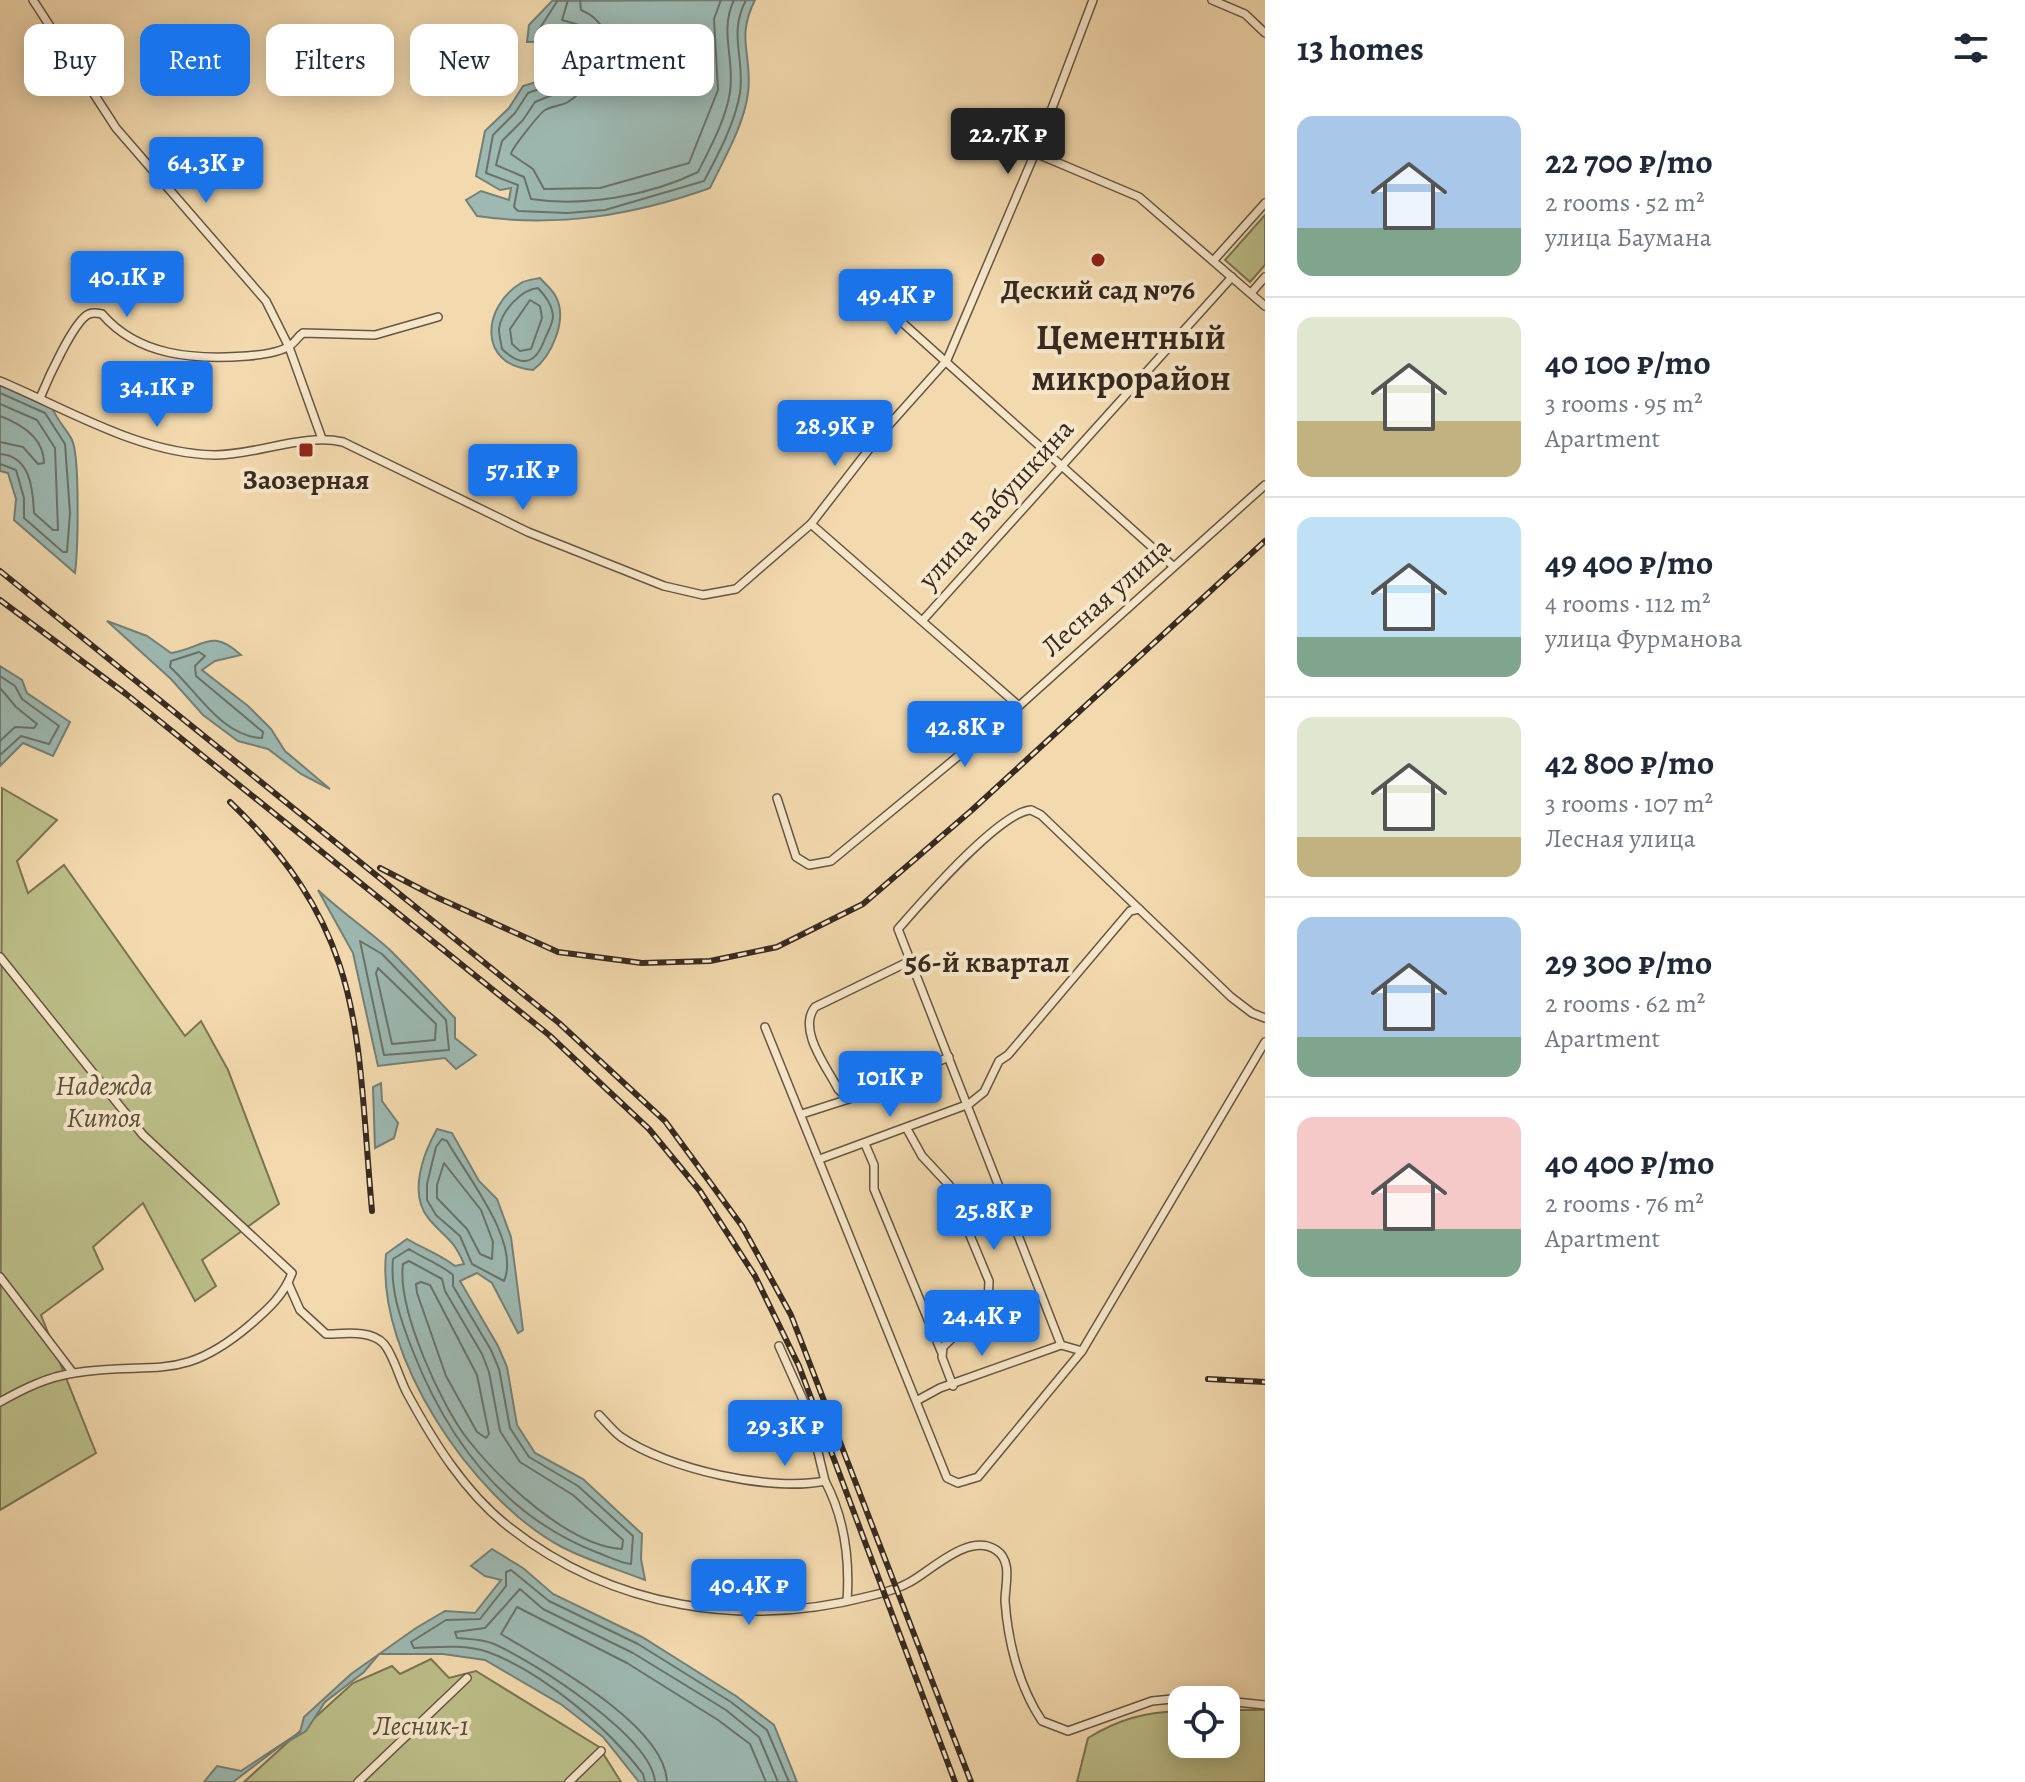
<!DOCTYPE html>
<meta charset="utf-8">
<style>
body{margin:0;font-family:Alegreya,serif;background:#f2f2f3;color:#1f2937;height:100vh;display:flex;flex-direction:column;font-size:30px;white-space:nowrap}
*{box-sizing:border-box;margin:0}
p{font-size:26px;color:#747a83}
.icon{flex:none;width:44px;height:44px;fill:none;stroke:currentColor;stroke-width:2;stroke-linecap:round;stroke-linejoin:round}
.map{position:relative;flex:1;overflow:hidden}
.side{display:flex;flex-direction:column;background:#fff;width:760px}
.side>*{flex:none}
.top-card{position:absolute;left:24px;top:24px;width:760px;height:72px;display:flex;gap:16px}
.controls{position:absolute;left:1168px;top:1686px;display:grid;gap:16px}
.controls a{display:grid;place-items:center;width:72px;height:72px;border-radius:16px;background:#fff;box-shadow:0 4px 20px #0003;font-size:40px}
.price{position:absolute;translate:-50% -68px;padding:0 18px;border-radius:8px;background:#1a73e8;color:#fff;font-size:26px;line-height:52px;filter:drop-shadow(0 2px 4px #0008)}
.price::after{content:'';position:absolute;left:50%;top:48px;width:24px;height:18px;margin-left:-12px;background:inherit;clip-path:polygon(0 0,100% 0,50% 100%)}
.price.on{background:#222;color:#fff}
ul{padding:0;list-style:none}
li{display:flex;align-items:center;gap:24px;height:200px;padding:0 32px}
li+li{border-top:2px solid #e0e1e3}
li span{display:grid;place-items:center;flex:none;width:224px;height:160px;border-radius:16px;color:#555}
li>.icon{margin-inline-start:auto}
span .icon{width:96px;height:96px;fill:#fffc;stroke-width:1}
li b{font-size:34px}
h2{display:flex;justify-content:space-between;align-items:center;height:96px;padding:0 32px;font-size:34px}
.pill{padding:0 28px;border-radius:16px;background:#fff;box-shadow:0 4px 20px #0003;font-size:28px;line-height:72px}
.pill.on{background:#1a73e8;color:#fff}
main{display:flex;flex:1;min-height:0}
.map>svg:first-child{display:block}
.green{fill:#bcbf89;stroke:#7a7455;stroke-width:2}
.water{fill:#9db9b2;stroke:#748078;stroke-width:2}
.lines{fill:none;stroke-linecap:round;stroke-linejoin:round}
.shore{stroke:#6a726a;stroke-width:2}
.minor-casing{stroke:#665644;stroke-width:10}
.minor{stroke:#f7e7ca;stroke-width:7}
.rail-casing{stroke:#372a21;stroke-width:6}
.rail{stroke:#f7e7ca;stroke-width:3;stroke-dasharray:9;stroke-linecap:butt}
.poi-dot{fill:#8f2418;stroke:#f7e7ca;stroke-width:3}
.labels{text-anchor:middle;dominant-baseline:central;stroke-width:8;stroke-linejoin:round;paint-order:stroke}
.poi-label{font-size:28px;font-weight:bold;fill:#372a21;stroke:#f7e7ca}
.street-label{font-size:28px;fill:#372a21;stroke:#f7e7ca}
.park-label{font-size:28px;font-style:italic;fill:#584f3b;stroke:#f7e7ca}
.neighbourhood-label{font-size:30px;font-weight:bold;fill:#372a21;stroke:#f7e7ca}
.district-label{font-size:36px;font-weight:bold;fill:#372a21;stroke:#f7e7ca}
</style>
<main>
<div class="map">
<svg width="1265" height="1782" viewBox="0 0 1265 1782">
<rect width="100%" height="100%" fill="#f3daae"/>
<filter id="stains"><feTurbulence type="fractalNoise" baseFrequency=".0025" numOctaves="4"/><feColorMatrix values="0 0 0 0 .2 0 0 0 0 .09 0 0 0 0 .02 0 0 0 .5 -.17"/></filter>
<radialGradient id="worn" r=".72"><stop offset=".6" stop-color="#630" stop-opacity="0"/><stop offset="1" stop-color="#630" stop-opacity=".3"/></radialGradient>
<g class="green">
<polygon points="1265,215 1265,265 1250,282 1225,260"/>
<polygon points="2,788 57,820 17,861 28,893 64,865 185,1036 201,1021 228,1070 279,1204 202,1260 216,1286 195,1301 143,1203 93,1247 103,1269 41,1315 96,1453 0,1510"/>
<polygon points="431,1659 449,1678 476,1671 599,1747 621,1782 244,1782 353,1683 392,1666 400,1674"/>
<path d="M1226 1710H1265V1782H1077L1088 1738C1119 1719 1145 1712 1182 1711V1744H1226Z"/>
</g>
<g class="water">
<path d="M755 0C735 39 753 55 748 93 744 125 724 159 710 188 634 215 558 228 477 216L466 200 481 191 509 200 511 188 500 190 476 176 485 131 509 108 523 86 552 77 579 41 527 42 529 25 552 1Z"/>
<path d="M540 278C545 284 553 290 556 297 568 320 551 357 533 370 476 365 483 306 521 283 526 280 535 279 540 278Z"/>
<path d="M0 385 52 407C57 421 66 428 72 440 80 457 78 550 75 573L14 520 16 499 8 473 0 471Z"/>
<path d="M107 621 147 636 171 653C204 648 210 627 241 655L215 661 202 670 248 706 271 729 285 751 330 789 301 774 268 749 238 741 203 715 171 679Z"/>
<polygon points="0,666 22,680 27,693 70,722 53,756 23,743 0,766"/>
<path d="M318 890C341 912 367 929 390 950 412 972 433 995 455 1018V1038L476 1055 456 1069 445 1058 378 1066 353 953Z"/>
<polygon points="381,1083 382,1101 398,1123 394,1138 375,1148 373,1087"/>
<path d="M437 1129 452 1133 479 1181 497 1199 511 1237 523 1330 518 1333 492 1283 477 1273 460 1281 498 1346 507 1367 517 1425 535 1453 583 1479 642 1534 641 1559 645 1580C617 1569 586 1560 560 1546 472 1498 376 1356 386 1254L407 1239C424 1249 440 1254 455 1266L464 1264C453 1238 445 1238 429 1219 408 1194 423 1154 437 1129Z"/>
<polygon points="492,1549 523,1568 553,1594 642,1637 736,1696 774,1725 797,1782 639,1782 603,1737 562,1705 485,1660 443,1654 379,1654 364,1672 325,1702 306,1731 279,1747 233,1782 204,1782 217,1766 241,1771 300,1732 304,1717 351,1674 416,1628 445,1611 475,1613 501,1580 485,1576 471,1566"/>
</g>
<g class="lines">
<g class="shore">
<path d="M558 0 538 31 579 33 585 39 584 48 558 82 528 93 515 113 493 135 486 173 518 185 514 207 518 211 567 213 605 210 704 181C718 155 735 123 740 93 745 58 728 34 746 0"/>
<path d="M568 0 562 20 589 28 596 46 583 67 562 91 535 102 523 120 502 141 496 165 524 177 531 199C584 207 649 196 698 172 710 148 726 119 730 92 735 59 719 31 734 0"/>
<path d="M580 0 581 10C627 29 600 81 568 102 561 106 551 106 545 110 540 113 512 148 511 154L533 169 544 189 600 188 689 163 718 90 714 19 721 0"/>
<path d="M538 288C545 296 552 304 553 316 553 324 547 333 544 341 535 365 521 367 502 349 501 343 499 335 499 329 501 311 522 289 538 288Z"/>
<polygon points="530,300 540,306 542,318 531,349 520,351 512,344 510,329"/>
<polyline points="0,393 45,413 65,444 70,513 67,552 63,552 24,518 24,498 16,470 0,464"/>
<path d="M0 404 37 420 55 448 58 530H53L34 513C33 488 30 456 0 454"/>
<path d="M0 416C21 424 44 438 44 463L38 464 23 447 0 442"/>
<path d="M199 652 205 656 195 666 196 676 263 732 262 738C222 737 197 691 170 667L171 661Z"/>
<polyline points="0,676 15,686 22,699 59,726 49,744 21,736 0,755"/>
<polyline points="0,688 16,707 37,724 34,728 15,727 0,741"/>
<polygon points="360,941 382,954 446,1020 449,1050 384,1055"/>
<polygon points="378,968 436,1024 435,1040 392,1044 376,973"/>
<path d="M442 1139 447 1141C466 1175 521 1242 504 1281L472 1264 460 1236 436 1215 427 1200V1184L436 1147Z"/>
<polygon points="444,1163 481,1210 493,1242 492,1259 480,1254 467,1229 437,1198 437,1185"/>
<path d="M409 1249C424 1259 439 1263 453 1275V1286L491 1350 499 1369 510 1428 529 1457 578 1486 633 1536 631 1564C620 1563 607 1556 596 1552 504 1516 447 1439 412 1349 401 1321 390 1290 393 1259Z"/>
<path d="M409 1261 442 1279 445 1291 482 1354 489 1372 500 1431 520 1462 573 1495 623 1540 622 1549C569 1546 501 1481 469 1441 441 1406 397 1309 403 1264Z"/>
<polygon points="421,1282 430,1285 477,1375 489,1434 486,1438 477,1432 446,1376 417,1293 416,1284"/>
<path d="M645 1782 643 1774C609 1729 543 1672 488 1652 466 1644 437 1647 414 1648L411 1642 446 1620 480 1619 506 1586V1572L511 1570 549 1601 638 1644 731 1702 767 1730 789 1782"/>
<path d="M655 1782C652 1737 533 1661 494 1644 483 1639 469 1639 457 1638L455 1632 485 1628 520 1589 543 1609 633 1653 726 1710 759 1737 778 1782"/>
<path d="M667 1782C665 1724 545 1661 501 1634L517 1607 627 1663 718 1720 750 1744 766 1782"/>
</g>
<defs>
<g id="minor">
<polyline points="33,0 116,128 266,301 289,347 322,439"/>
<polyline points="1212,0 1245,14 1265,33"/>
<polyline points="1035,153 1139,197 1265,306"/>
<polyline points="1214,260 1265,203"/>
<polyline points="866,290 1173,566"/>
<polyline points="1251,293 1265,277"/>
<path d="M0 381C67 409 140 454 215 455 257 455 303 433 343 442L528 532 664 586 703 595 736 589 811 524 880 435 947 360 1035 153 1093 0"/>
<path d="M40 398C47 381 74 320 89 314 94 312 97 313 102 314 138 356 194 360 247 356 259 355 279 353 289 346 295 343 297 337 303 333L375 335 438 317"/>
<polyline points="811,524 1019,706"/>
<polyline points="923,620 1232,277"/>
<polyline points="777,798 796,857 809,865 831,861 1019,706 1265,485"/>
<path d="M0 957 143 1135 292 1273C284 1295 268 1309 251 1324 180 1385 154 1360 74 1373 47 1377 23 1389 0 1402"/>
<polyline points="765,1027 947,1478 958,1483 978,1477 1082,1351 1265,1042"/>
<path d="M855 1097 845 1096 838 1089C827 1067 797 1030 815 1007L910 961"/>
<polyline points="802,1114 855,1097 949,1057"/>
<polyline points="907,1129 922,1156 949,1185 989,1281 988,1304 943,1347 942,1357 953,1386"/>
<polyline points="865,1144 874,1165 874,1189 941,1351"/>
<polyline points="820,1159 969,1104 984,1092 999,1061 1008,1055 1130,911 1139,909"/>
<polyline points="0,1277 73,1373"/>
<path d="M288 1283 300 1310 326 1334C343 1334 371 1329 384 1344 394 1356 399 1378 407 1393 433 1441 465 1493 509 1527 612 1608 744 1629 870 1596 883 1593 898 1589 910 1582 932 1570 969 1532 996 1550 1013 1561 1005 1585 1005 1601 1008 1642 1019 1687 1042 1721L1068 1731 1152 1701 1192 1697 1219 1700"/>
<polyline points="779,1346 808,1411 825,1481"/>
<path d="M1082 1351 1061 1345 898 929C921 903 999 812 1031 810L1041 815 1231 997 1252 1013 1265 1018"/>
<polyline points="918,1400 940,1388 1061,1345"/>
<path d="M599 1415C606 1422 613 1431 621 1437 668 1469 770 1492 825 1481 845 1519 850 1559 847 1601"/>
<polyline points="1226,1701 1265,1705"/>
<polyline points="358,1782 467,1678"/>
<polyline points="569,1782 601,1751"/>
</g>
</defs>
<use href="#minor" class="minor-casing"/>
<use href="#minor" class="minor"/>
<defs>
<g id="rail">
<polyline points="0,571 559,1023 665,1121 742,1226 791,1315 971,1782"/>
<polyline points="0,600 126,694 549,1035 649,1129 700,1191 755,1276 799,1366 955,1782"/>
<path d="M230 802C368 934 356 1034 372 1211"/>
<polyline points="380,868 436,897 558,952 642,963 710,961 777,947 863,904 972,810 1265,541"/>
<polyline points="1208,1379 1265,1382"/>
</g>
</defs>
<use href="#rail" class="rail-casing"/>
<use href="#rail" class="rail"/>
</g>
<g class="poi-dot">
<circle cx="1098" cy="260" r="8"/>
<rect x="298" y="442" width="16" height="16" rx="4"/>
</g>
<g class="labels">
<g class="poi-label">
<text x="1098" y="290">Деский сад №76</text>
<text x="306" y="480">Заозерная</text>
</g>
<g class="street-label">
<text transform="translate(996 504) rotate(-48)">улица Бабушкина</text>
<text transform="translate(1106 597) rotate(-42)">Лесная улица</text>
</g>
<g class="park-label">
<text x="104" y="1086">Надежда<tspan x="104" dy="32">Китоя</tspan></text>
<text x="421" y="1726">Лесник-1</text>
</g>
<g class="neighbourhood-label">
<text x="987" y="962">56-й квартал</text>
</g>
<g class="district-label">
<text x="1131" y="336">Цементный<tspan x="1131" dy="41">микрорайон</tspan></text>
</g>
</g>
<rect width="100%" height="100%" filter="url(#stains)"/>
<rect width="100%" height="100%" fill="url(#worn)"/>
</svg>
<div class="controls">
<a><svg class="icon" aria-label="locate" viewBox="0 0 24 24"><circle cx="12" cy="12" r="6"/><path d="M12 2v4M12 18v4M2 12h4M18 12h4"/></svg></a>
</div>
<b class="price on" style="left:1008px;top:176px">22.7K ₽</b>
<b class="price" style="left:206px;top:205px">64.3K ₽</b>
<b class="price" style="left:127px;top:319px">40.1K ₽</b>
<b class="price" style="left:896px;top:337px">49.4K ₽</b>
<b class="price" style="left:157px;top:429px">34.1K ₽</b>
<b class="price" style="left:835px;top:468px">28.9K ₽</b>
<b class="price" style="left:523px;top:512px">57.1K ₽</b>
<b class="price" style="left:965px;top:769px">42.8K ₽</b>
<b class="price" style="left:890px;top:1119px">101K ₽</b>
<b class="price" style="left:994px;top:1252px">25.8K ₽</b>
<b class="price" style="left:982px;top:1358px">24.4K ₽</b>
<b class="price" style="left:785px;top:1468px">29.3K ₽</b>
<b class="price" style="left:749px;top:1627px">40.4K ₽</b>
<div class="top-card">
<a class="pill">Buy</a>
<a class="pill on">Rent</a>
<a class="pill">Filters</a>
<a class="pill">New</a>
<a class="pill">Apartment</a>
</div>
</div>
<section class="side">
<h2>13 homes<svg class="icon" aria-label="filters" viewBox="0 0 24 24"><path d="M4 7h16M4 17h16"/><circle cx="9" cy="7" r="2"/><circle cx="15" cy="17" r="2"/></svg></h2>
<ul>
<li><span style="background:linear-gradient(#a9c7e8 70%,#7fa58c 0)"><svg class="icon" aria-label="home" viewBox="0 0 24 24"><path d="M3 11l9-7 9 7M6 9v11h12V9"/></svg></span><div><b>22 700 ₽/mo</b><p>2 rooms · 52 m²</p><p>улица Баумана</p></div></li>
<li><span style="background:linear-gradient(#dfe7d0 65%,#c2b280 0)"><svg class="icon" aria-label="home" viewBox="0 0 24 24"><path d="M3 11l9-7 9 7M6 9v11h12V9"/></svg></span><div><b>40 100 ₽/mo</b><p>3 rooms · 95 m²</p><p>Apartment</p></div></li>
<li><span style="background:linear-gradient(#bfe0f5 75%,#7fa58c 0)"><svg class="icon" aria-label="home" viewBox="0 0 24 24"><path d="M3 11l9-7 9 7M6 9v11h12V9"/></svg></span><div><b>49 400 ₽/mo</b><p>4 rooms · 112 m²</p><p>улица Фурманова</p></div></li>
<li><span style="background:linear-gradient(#dfe7d0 75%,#c2b280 0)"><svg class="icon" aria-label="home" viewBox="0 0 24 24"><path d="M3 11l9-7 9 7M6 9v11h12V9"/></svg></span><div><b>42 800 ₽/mo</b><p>3 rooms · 107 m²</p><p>Лесная улица</p></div></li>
<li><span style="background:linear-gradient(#a9c7e8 75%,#7fa58c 0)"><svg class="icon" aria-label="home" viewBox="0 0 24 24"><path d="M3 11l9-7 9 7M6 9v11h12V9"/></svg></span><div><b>29 300 ₽/mo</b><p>2 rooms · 62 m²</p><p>Apartment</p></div></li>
<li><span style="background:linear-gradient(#f6c9c9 70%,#7fa58c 0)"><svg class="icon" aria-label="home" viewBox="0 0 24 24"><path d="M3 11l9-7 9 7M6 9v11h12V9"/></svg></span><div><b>40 400 ₽/mo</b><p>2 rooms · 76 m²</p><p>Apartment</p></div></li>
</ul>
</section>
</main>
